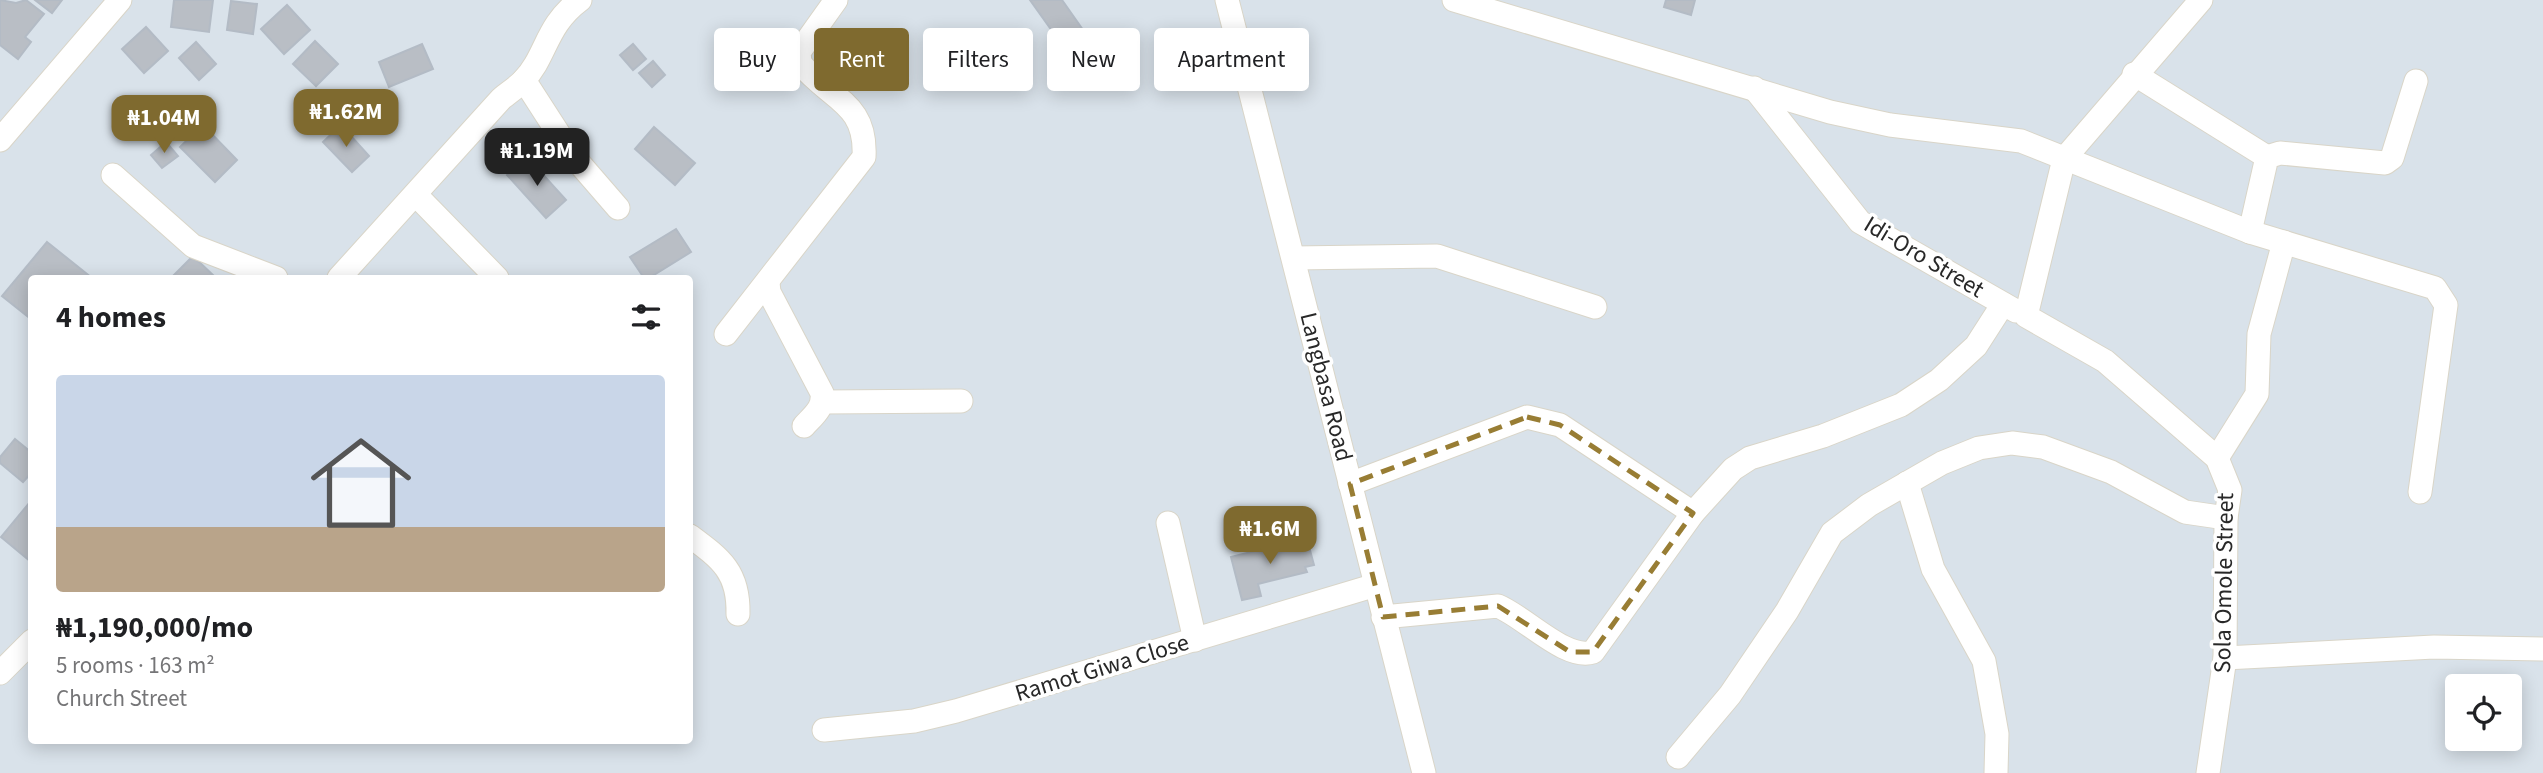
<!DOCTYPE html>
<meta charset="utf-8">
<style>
body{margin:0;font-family:"Source Sans 3",sans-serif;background:#f6f6f6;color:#202124;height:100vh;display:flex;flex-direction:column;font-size:26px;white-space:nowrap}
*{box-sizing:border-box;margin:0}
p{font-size:23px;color:#757577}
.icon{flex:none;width:38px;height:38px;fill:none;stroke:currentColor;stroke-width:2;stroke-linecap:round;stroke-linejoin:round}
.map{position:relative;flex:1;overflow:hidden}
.panel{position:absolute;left:28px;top:275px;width:665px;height:469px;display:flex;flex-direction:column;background:#fff;border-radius:7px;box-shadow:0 4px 18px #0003}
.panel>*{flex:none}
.guide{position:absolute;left:714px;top:28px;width:665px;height:63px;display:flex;gap:14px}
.fabs{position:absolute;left:2445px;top:674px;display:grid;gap:14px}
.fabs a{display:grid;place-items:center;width:77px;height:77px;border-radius:7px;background:#fff;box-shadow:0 4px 18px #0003;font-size:35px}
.price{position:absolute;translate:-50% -60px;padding:0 16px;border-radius:14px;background:#7f6a2f;color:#fff;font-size:23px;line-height:46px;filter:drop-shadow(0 2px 4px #0008)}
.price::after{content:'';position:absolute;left:50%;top:42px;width:21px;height:16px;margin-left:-10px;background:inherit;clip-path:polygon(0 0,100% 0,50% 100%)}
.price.on{background:#222;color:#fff}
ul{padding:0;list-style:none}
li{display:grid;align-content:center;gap:14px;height:371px;padding:0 28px}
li+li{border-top:2px solid #e0e0e0}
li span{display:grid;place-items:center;height:217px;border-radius:7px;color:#555}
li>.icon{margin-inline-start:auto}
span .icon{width:126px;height:126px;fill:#fffc;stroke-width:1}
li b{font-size:30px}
h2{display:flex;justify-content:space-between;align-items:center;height:84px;padding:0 28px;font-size:30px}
.tag{padding:0 24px;border-radius:7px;background:#fff;box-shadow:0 4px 18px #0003;font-size:24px;line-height:63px}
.tag.on{background:#7f6a2f;color:#fff}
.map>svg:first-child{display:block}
.building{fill:#b9bec5;stroke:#b3bbc5;stroke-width:2}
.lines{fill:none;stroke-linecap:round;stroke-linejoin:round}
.minor-casing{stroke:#d9d5c8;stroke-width:25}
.minor{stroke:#fff;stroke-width:23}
.marked{fill:none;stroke:#987d34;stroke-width:5;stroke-dasharray:14 9;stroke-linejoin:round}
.labels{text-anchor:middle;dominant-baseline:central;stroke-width:7;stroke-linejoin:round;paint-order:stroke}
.street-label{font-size:24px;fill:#282828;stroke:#fff}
</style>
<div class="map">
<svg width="2543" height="773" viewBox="0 0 2543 773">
<rect width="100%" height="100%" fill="#d9e2ea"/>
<g class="building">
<polygon points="0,0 16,3 26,0 44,14 25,37 31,42 18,59 0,45"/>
<polygon points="35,0 62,0 52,13"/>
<polygon points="174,0 213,0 209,32 171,27"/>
<polygon points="1030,0 1062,0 1095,47 1094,55 1076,47 1050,28"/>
<polygon points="1666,0 1695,0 1691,15 1664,7"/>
<polygon points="231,1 257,4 253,34 227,30"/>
<polygon points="287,5 310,30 284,54 261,29"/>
<polygon points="146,27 168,51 144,73 122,49"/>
<polygon points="315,41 338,64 316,86 293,64"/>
<polygon points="196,42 216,64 199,80 179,58"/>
<polygon points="422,44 433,69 389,87 379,62"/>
<polygon points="633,44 646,59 633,70 620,55"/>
<polygon points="653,61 665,75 652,87 639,73"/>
<polygon points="203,125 237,160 215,182 180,147"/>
<polygon points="341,125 369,156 352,172 323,142"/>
<polygon points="654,127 695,163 675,185 635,149"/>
<polygon points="166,142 178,156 162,168 151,155"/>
<polygon points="527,157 566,200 546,218 507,175"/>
<polygon points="676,229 691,252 649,278 644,278 630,257"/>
<polygon points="47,242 92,278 32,278 32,320 2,296"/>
<polygon points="193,256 216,278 171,278"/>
<polygon points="15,439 32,453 32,472 23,482 0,463 0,457"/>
<polygon points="30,502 32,503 31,562 1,537"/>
<polygon points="1299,540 1301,545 1308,543 1314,565 1305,567 1307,572 1258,584 1261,596 1242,600 1231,557"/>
</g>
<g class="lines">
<defs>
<g id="minor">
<polyline points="1227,0 1424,773"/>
<polyline points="1454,0 1830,112 1890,125 2021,141 2250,232 2435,288 2446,305 2420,492"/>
<polyline points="2201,0 2064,159 2026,316 2105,361 2217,458 2230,490 2226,518 2225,658 2208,773"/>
<polyline points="2134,74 2267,157"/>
<polyline points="524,80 573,156 618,208"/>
<polyline points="1754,88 1860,222 2016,311"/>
<polyline points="0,140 120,0"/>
<polyline points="113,175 193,246 276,278"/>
<polyline points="416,195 497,278"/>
<polyline points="2250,232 2267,157 2280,153 2385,163 2392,158 2416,81"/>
<polyline points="1294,258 1437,256 1595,307"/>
<path d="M339 278 501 99C508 93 516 88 523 81 547 56 545 26 580 0"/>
<path d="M768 283 769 292 822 393C824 408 814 415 804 426"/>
<path d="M726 334 864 157C867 102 830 100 800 63L799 52 836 0"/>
<polyline points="823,402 961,401"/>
<polyline points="2217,458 2257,394 2259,334 2284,242"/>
<polyline points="1907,483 1933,569 1984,661 1997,734 1996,773"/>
<polyline points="1350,484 1527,417 1560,425 1693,513"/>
<polyline points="1168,523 1195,640"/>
<path d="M690 536C721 559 739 572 738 614"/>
<path d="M1383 617 1498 606C1525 617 1566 661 1593 652L1693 513 1733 469 1750 458 1823 436 1901 405 1939 380 1976 346 2003 304"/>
<polyline points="2225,658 2434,647 2543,649"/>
<polyline points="0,673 32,641"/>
<polyline points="824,730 914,721 956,711 1376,585"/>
<polyline points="1678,757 1730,695 1787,611 1832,533 1869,505 1942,463 1979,448 2012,443 2043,447 2111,472 2185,512 2226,518"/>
</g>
</defs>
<use href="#minor" class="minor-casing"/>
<use href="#minor" class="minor"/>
</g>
<path class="marked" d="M1527 417 1560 425 1693 513 1593 652H1570L1498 606 1383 617 1350 484Z"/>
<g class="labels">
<g class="street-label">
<text transform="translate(1924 257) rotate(31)">Idi-Oro Street</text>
<text transform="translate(1326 387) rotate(76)">Langbasa Road</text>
<text transform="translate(2224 583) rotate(-89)">Sola Omole Street</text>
<text transform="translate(1102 668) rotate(-17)">Ramot Giwa Close</text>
</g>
</g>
</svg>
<div class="fabs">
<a><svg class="icon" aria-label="locate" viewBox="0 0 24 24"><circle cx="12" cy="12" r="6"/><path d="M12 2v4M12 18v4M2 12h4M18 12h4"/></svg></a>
</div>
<b class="price" style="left:346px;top:149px">₦1.62M</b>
<b class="price" style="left:164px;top:155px">₦1.04M</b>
<b class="price on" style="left:537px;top:188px">₦1.19M</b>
<b class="price" style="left:1270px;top:566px">₦1.6M</b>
<div class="guide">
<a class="tag">Buy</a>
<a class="tag on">Rent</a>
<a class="tag">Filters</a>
<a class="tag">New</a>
<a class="tag">Apartment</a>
</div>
<section class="panel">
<h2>4 homes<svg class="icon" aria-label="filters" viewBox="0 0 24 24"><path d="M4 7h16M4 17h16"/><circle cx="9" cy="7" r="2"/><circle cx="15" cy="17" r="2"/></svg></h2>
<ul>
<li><span style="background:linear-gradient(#c9d6e8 70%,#b9a48a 0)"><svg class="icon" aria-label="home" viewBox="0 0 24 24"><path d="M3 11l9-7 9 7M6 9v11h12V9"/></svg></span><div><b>₦1,190,000/mo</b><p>5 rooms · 163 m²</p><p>Church Street</p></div></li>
</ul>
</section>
</div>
